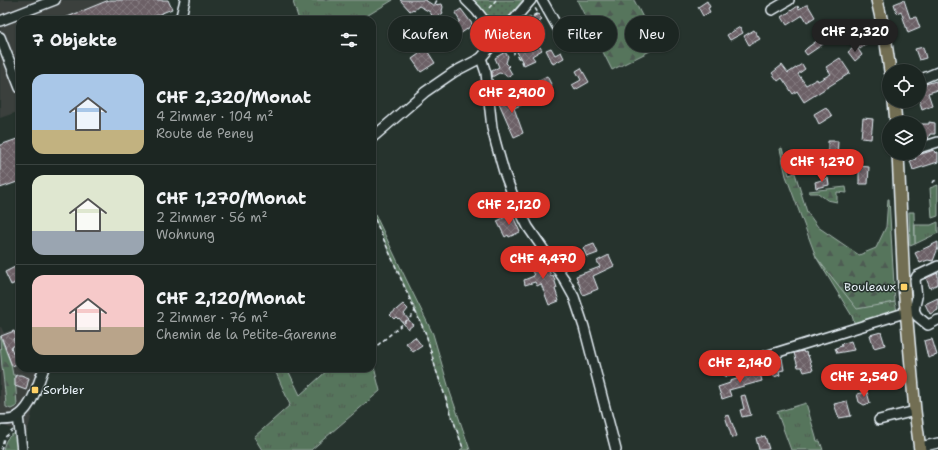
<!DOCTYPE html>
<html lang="de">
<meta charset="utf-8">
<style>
body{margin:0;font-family:"Shantell Sans",sans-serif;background:#29322f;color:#f1f3f6;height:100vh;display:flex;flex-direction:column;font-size:15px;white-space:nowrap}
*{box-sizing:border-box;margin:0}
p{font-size:13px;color:#a0a5a5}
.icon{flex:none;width:22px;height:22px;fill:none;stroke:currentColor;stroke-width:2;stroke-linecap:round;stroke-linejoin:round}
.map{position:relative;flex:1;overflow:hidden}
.details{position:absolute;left:16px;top:16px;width:360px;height:356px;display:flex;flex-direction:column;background:#1c2622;border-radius:12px;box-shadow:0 1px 3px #0004,0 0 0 1px #3a4340}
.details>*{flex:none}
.top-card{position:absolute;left:388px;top:16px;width:380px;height:36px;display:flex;gap:8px}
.controls{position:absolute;left:882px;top:64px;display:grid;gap:8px}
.controls a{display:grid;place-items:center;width:44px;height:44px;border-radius:50%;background:#1c2622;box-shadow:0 1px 3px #0004,0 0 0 1px #3a4340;font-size:20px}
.price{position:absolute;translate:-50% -34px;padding:0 9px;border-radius:14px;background:#d93025;color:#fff;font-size:13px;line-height:26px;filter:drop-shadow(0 1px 2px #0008)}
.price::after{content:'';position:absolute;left:50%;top:24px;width:12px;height:9px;margin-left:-6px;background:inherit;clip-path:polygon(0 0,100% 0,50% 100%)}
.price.active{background:#222;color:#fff}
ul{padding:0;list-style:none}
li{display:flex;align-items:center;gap:12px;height:100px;padding:0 16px}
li+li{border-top:1px solid #3a4340}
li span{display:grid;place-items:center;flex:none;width:112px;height:80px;border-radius:12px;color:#555}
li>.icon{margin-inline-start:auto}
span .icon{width:48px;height:48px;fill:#fffc;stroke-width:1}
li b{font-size:17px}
h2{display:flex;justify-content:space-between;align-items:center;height:48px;padding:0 16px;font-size:17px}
.chip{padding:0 14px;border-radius:18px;background:#1c2622;box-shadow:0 1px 3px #0004,0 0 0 1px #3a4340;font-size:14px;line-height:36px}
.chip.active{background:#d93025;color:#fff}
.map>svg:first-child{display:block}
.built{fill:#3b413e}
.grass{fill:url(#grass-tufts);stroke:#a0b2aa}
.forest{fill:url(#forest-firs);stroke:#a0b2aa}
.garden{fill:url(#garden-dots);stroke:#a0b2aa}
.building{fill:url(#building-cross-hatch);stroke:#e8f1f8}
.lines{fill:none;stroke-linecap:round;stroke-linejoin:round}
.minor-casing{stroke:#e8f1f8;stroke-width:12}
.major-casing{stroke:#e8f1f8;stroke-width:14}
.path{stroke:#e8f1f8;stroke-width:1.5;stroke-dasharray:4 3;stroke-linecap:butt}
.minor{stroke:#26332d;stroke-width:9}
.major{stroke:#726e52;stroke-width:11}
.poi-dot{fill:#ffd166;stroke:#26332d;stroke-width:1.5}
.labels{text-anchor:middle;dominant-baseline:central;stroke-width:3;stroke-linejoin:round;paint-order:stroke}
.poi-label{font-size:12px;fill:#e8f1f8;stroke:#26332d;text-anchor:end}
</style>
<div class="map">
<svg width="938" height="450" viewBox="0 0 938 450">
<defs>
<pattern id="grass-tufts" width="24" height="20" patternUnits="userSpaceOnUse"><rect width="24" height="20" fill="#57745c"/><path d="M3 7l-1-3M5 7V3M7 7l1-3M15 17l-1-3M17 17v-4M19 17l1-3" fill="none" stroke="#4e5c52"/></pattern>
<pattern id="forest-firs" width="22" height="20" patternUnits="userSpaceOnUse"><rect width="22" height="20" fill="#57745c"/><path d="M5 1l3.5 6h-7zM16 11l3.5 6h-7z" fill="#4e5c52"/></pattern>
<pattern id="garden-dots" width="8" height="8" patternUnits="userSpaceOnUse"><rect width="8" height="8" fill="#57745c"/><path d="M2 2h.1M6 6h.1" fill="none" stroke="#4e5c52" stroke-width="1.8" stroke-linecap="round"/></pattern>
<pattern id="building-cross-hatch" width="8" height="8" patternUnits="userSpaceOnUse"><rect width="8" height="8" fill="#6c6166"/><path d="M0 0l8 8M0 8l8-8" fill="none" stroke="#81787d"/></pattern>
</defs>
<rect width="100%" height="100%" fill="#26332d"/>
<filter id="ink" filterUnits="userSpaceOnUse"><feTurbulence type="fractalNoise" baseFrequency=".025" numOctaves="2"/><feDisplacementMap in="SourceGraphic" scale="8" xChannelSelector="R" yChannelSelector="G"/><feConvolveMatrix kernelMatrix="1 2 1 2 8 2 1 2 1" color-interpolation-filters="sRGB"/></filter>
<g filter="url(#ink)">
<g class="built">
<polygon points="0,0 119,0 125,20 20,20 20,111 0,118"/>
<polygon points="0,327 1,327 4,333 12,330 19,332 20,336 20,368 50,368 32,413 27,434 1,425 0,420"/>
</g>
<g class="grass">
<polygon points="297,0 393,0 360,20 299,20 293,2"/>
<polygon points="938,185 938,216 932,218 930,188"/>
<polygon points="375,214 405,277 433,334 450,392 470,450 460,450 463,448 436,370 426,334 373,215"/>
<polygon points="938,222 938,233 915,244 915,225 931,225"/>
<polygon points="816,257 857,308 895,302 897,311 855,325 852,316"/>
<polygon points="372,363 374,367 380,391 311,450 262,450 254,437 290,405 274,368 287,368 300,395 330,368 372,368"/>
<polygon points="806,403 817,441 820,441 823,450 791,450 777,412"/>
</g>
<g class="forest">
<polygon points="577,0 634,0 658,47 612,70"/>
<polygon points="782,148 789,175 795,173 807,212 818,227 859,255 876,248 886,227 888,199 889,199 895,302 857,309 816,257 786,176 780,149"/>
<polygon points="846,187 847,193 837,192 837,202 827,200 818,193 810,193 808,192 809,191"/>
<polygon points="909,212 914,212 914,214 915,244 910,246"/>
<path d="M0 336 11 364 13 375H15L17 406 11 409 6 407C5 384 0 360 0 336Z"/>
<path d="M16 433 18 446 17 450H3C5 441 7 436 16 433Z"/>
</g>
<polygon class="garden" points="473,0 523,0 496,31"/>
<g class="building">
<polygon points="109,0 168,0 172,9 145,20 60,20"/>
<polygon points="400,0 425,0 433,5 442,4 443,7 442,11 443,13 434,19 430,12 419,6 414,10 413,9 410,11"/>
<polygon points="904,0 910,18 916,17 920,28 908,33 901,11 897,13 894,4"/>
<polygon points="707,1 710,7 708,8 710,12 703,16 698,7"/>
<polygon points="806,5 808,5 815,17 807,22 803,15 787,25 782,17 798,6 799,9"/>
<polygon points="461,9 473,25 457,36 451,27 460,21 455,13"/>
<polygon points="538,14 542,20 539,22 543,30 531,37 523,23"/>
<polygon points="847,19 851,25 807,55 804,51 807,48"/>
<polygon points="740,27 743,33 730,40 727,35"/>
<polygon points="754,30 760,39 749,45 744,36"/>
<polygon points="870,34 873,39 860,49 856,43"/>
<polygon points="533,37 542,50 532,56 535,60 524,65 514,46"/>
<polygon points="856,46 862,55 855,61 848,52"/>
<polygon points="923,47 926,58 919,60 915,49"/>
<polygon points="551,48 555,55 561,52 564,58 553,64 546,50"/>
<polygon points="426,49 435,63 421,72 412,59"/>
<polygon points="505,52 508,56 506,63 509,66 508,67 512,74 507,77 505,74 499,73 492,77 492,71 499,67 495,58"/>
<polygon points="840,58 850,73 804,102 797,91 793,94 782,78 778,81 772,73 782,65 788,73 802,64 805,69 798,74 806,85 817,79 818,81 831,74 826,67"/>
<polygon points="581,68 589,82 575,90 572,85 581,80 576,71"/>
<polygon points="547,76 552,86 534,96 529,85"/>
<polygon points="936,81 938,90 928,93 932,105 922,109 919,99 919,86"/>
<polygon points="517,94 523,104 514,108 523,133 514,137 499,103"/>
<polygon points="826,107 832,116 819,124 814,114"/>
<polygon points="863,118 873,119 871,139 861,138"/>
<polygon points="929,122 935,123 935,134 930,134 928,139 919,140 920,124 929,124"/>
<polygon points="20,138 20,181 0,188 0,145"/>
<polygon points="828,141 838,141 837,159 828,159"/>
<polygon points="934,150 935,153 938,152 938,162 913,170 910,161 916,159 915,156"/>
<polygon points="859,166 869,167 868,184 859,184"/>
<polygon points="828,178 829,185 816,188 815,182"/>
<polygon points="512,214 520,232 509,237 508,235 505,237 497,221"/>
<polygon points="938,242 938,248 933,261 928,260 920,263 915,253"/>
<polygon points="594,244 598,253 587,257 583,248"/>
<polygon points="609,255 614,266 593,276 598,289 583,295 576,276 600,267 597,261"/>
<polygon points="542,257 547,265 551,276 553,275 557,288 555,289 559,301 549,305 541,284 537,286 535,282 525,285 524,280 534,276 529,262"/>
<polygon points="15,267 18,275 20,274 20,281 11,285 5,272"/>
<polygon points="938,273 938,284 930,288 926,278"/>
<polygon points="938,298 938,310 930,314 925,304"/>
<polygon points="403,304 408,309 404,314 413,325 408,329 399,318 398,319 396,317 394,319 390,315"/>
<polygon points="14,331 16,337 13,339 16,345 11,347 17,364 12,366 1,336"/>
<polygon points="881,332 885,345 874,348 870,335"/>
<polygon points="415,337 422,346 413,352 406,343"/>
<polygon points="932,339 937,355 928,358 924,341"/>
<polygon points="851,341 854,350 837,353 835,348 842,346 841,344"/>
<polygon points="803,351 804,353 806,352 807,356 808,355 813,370 804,372 802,367 798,367 794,353"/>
<polygon points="782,358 784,370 779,371 780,375 774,377 771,361"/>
<polygon points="759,370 762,381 729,390 731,396 722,399 718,387 730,383 730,381 750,375 749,374 754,373 753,371"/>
<polygon points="17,375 21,375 29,378 26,390 15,386 15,376"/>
<polygon points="867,392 870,403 864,405 859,402 857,394"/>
<polygon points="745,395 751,415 742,417 740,410 744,409 741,396"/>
<polygon points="847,401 851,416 839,418 834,404"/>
<polygon points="729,415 737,436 732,438 725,416"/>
<polygon points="765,436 769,449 759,450 756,438"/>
</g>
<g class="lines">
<defs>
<g id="minor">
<polyline points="466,0 476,10 498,38"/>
<polyline points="542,0 563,37"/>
<polyline points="772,10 789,0"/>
<polyline points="180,20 185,0"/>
<polyline points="0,21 55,0"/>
<polyline points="0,37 20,88"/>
<polyline points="481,58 486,73 492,128 496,144 504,172 515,201 528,227 564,279 574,297 584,327 616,450"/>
<polyline points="919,80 938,72"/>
<polyline points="372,138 425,92 454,72 481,58 531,0"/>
<polyline points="919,148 938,142"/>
<polyline points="914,310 917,297 915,280 917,276 938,266"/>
<polyline points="727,371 746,362 914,310 917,316 928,325 938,320"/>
<polyline points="18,416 22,450"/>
<path d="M0 420C4 420 9 420 13 419 32 411 37 385 44 368"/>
<polyline points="879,420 915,411"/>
<polyline points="920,447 938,443"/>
</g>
<g id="major">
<polyline points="877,0 885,36 890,71"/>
<polyline points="894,101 896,123"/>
<polyline points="898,153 904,287 915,411 920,450"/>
</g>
</defs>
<use href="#minor" class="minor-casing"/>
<use href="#major" class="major-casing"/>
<g class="path">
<polyline points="435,4 437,0"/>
<polyline points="489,8 496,0"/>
<polyline points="527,19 538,13 535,8"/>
<polyline points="508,38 514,47 514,54 520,59 523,66"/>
<polyline points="933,183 934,181 938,180"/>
<polyline points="372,213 415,311 412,316 372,350"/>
<polyline points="415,311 426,334 436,370 463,448"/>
<polyline points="1,450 4,438 13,430"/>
</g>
<use href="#minor" class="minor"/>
<use href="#major" class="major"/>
</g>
</g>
<g class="poi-dot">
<rect x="900" y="283" width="8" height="8" rx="2"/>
<rect x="31" y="386" width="8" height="8" rx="2"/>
</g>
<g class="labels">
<g class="poi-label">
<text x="896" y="287">Bouleaux</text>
<text x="43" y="390" text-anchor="start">Sorbier</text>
</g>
</g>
</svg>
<div class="controls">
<a><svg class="icon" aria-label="locate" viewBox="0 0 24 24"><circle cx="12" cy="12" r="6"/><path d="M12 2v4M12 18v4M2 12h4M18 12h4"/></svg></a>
<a><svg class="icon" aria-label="layers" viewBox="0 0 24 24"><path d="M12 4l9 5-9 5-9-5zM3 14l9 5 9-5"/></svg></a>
</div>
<b class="price active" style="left:855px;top:53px">CHF 2,320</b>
<b class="price" style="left:512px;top:114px">CHF 2,900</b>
<b class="price" style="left:822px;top:183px">CHF 1,270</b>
<b class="price" style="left:509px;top:226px">CHF 2,120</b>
<b class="price" style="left:543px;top:280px">CHF 4,470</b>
<b class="price" style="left:740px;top:384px">CHF 2,140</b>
<b class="price" style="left:864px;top:398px">CHF 2,540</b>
<div class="top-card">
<a class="chip">Kaufen</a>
<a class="chip active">Mieten</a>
<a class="chip">Filter</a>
<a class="chip">Neu</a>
</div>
<section class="details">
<h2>7 Objekte<svg class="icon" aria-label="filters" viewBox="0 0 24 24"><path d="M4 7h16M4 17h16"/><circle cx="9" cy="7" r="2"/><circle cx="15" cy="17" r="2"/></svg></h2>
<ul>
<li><span style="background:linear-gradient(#a9c7e8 70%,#c2b280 0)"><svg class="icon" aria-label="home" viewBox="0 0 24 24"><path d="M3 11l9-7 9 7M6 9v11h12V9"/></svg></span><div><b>CHF 2,320/Monat</b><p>4 Zimmer · 104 m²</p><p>Route de Peney</p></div></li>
<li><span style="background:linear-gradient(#dfe7d0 70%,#9aa5b1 0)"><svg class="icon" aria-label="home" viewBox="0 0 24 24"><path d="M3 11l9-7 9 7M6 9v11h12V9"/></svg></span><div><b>CHF 1,270/Monat</b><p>2 Zimmer · 56 m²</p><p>Wohnung</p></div></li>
<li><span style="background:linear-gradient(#f6c9c9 65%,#b9a48a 0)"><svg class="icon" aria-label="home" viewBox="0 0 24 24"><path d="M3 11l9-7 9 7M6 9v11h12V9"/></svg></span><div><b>CHF 2,120/Monat</b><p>2 Zimmer · 76 m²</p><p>Chemin de la Petite-Garenne</p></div></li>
</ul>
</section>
</div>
